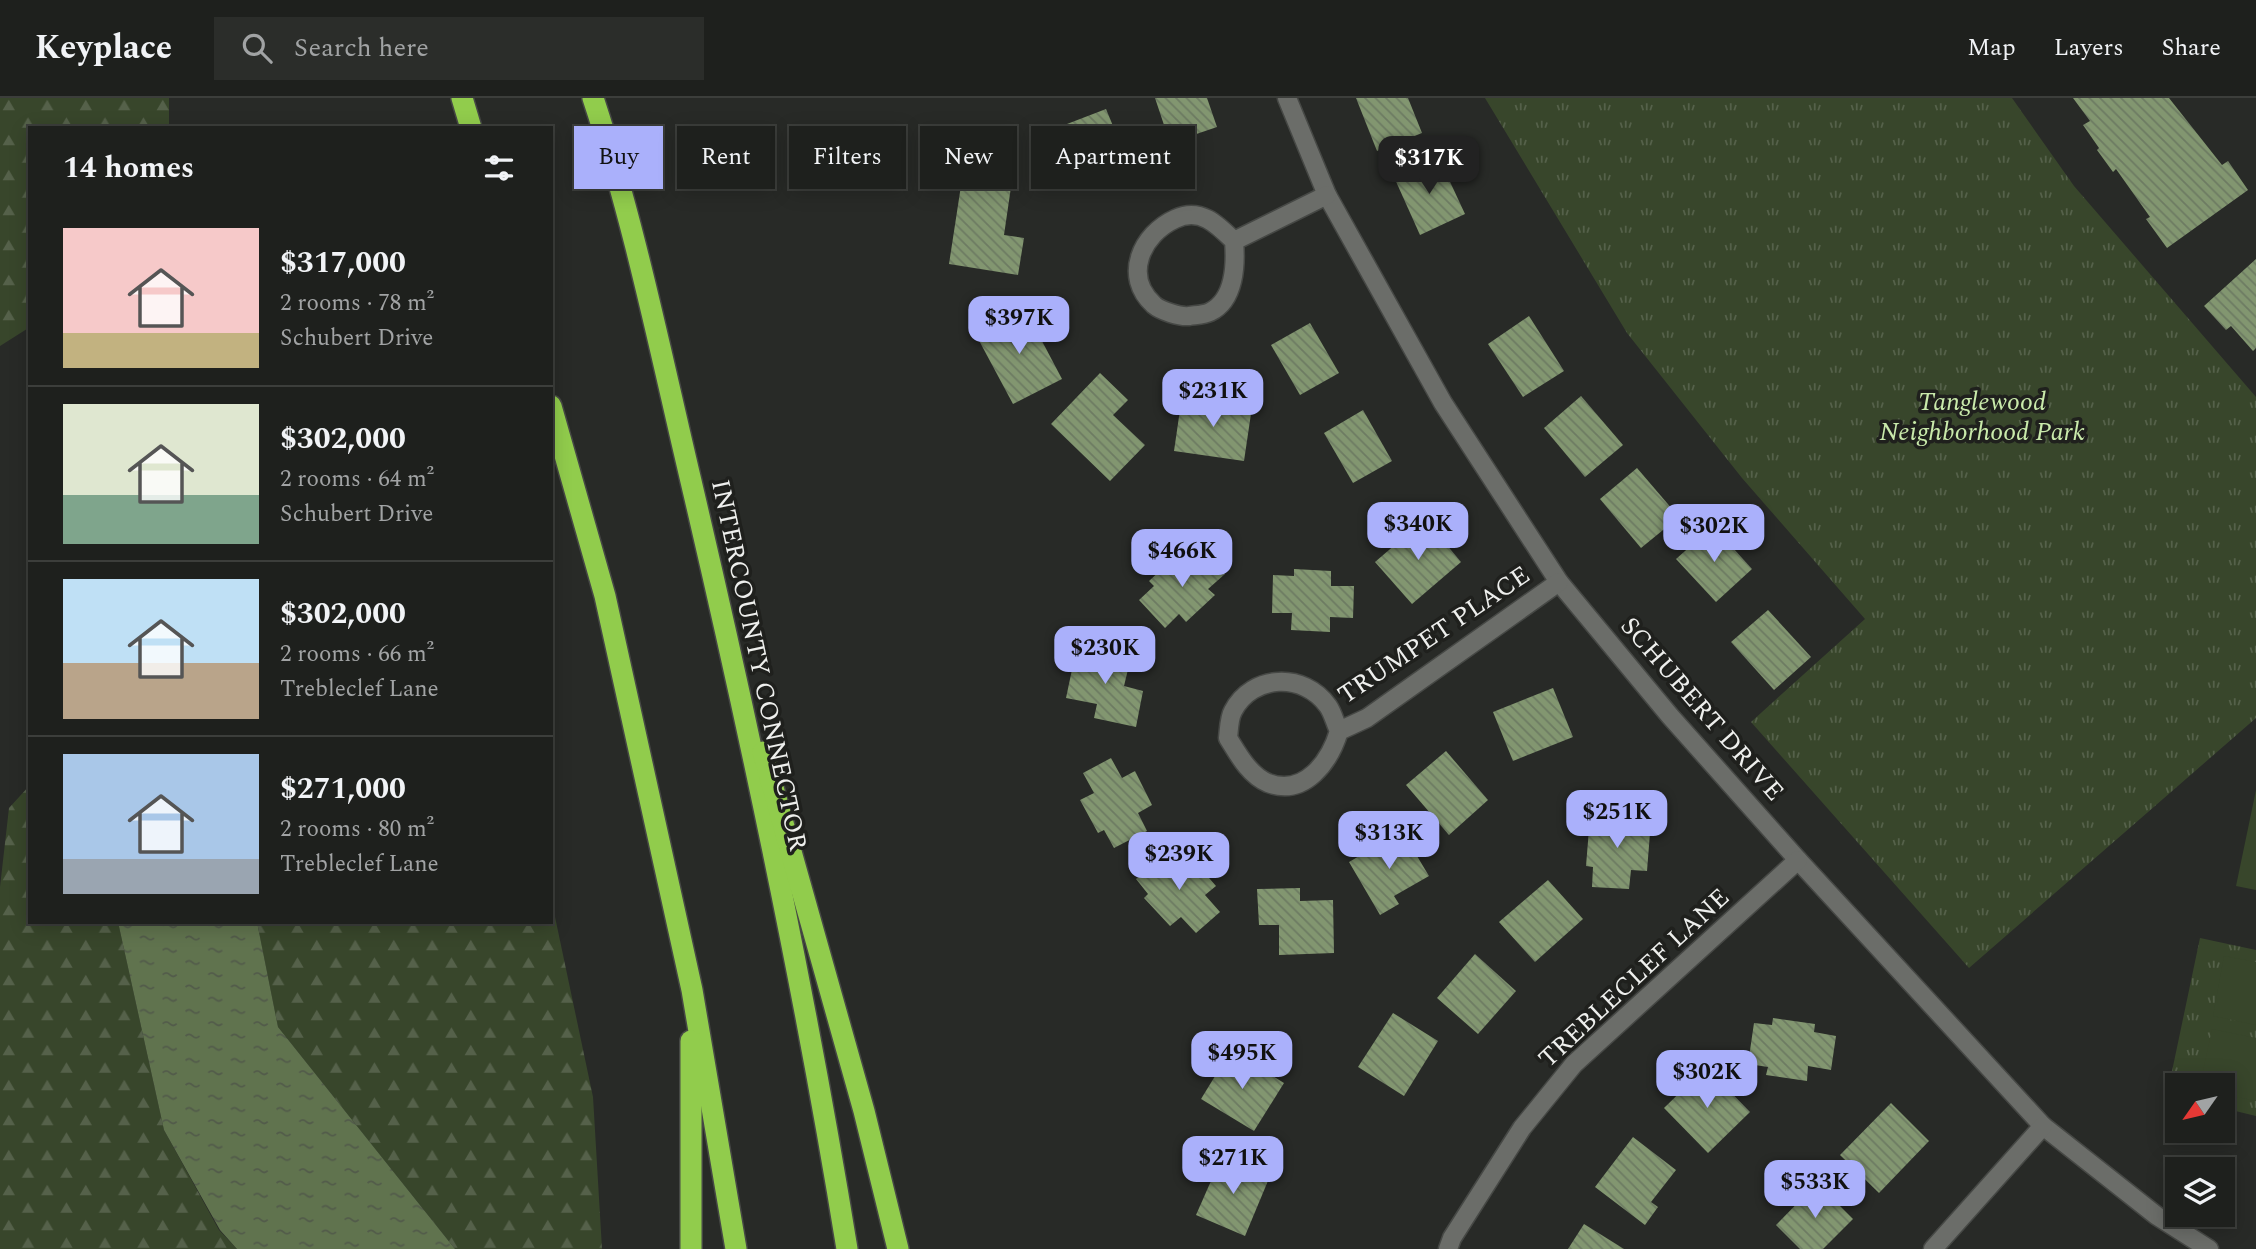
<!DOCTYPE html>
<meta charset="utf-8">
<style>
body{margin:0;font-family:Spectral,serif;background:#2b2d2a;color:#f1f3f6;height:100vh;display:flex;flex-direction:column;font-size:26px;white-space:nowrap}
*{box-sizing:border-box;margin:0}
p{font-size:23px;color:#a1a3a4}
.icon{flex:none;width:38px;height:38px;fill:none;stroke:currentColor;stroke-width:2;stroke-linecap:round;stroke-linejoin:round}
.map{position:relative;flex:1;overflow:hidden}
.panel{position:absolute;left:28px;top:28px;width:525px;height:798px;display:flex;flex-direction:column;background:#1e201d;border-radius:0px;box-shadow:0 4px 18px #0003,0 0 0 2px #3c3e3b}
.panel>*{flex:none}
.guide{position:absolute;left:574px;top:28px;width:665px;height:63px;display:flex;gap:14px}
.needle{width:46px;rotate:236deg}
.buttons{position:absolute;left:2165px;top:975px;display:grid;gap:14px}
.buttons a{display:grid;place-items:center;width:70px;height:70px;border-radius:0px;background:#1e201d;box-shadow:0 4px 18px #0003,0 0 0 2px #3c3e3b;font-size:35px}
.price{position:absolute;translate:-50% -60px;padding:0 16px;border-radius:14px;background:#aab0fb;color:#111;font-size:23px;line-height:46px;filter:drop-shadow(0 2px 4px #0008)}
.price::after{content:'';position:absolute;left:50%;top:42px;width:21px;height:16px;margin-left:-10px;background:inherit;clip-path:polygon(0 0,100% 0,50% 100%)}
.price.active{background:#222;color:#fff}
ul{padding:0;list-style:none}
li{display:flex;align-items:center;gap:21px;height:175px;padding:0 35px}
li+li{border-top:2px solid #3c3e3b}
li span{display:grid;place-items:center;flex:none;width:196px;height:140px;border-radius:0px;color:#555}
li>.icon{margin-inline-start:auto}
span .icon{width:84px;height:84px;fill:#fffc;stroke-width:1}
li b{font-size:30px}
h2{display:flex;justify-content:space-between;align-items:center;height:84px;padding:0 35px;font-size:30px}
.chip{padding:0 24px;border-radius:0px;background:#1e201d;box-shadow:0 4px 18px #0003,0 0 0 2px #3c3e3b;font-size:24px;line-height:63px}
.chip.active{background:#aab0fb;color:#111}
header{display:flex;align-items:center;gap:42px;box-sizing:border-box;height:98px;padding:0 35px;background:#1e201d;border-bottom:2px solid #3c3e3b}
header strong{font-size:33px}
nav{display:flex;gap:38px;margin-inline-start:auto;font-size:24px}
.search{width:490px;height:63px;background:#2b2d2a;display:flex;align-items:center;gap:18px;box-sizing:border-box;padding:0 24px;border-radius:0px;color:#a1a3a4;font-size:26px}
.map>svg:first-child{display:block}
.forest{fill:url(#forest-firs)}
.park{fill:url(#park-tufts)}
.pitch{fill:#38462b}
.water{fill:url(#water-ripples)}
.building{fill:url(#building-back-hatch)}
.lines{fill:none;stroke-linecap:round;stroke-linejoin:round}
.street-casing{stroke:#464845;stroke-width:21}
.highway-casing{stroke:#464845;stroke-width:24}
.street{stroke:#6b6d69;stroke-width:18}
.highway{stroke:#91cc4c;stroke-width:21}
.labels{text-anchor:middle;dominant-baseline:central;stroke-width:7;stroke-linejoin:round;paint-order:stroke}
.park-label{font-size:26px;font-style:italic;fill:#c9eaab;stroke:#1f201d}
.street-label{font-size:26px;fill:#eeefed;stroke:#1f201d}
</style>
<header>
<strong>Keyplace</strong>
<div class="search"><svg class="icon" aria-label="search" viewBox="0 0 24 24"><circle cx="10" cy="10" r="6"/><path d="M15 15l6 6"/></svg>Search here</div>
<nav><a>Map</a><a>Layers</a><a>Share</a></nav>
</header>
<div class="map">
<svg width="2256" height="1151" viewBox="0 0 2256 1151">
<defs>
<pattern id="forest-firs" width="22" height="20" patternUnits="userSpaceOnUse" patternTransform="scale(1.75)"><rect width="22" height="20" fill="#38462b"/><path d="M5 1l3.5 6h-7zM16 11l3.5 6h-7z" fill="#55614a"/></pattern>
<pattern id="park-tufts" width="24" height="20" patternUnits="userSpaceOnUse" patternTransform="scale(1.75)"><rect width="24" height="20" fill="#38462b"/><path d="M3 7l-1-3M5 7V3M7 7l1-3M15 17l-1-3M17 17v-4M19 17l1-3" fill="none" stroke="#55614a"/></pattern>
<pattern id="water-ripples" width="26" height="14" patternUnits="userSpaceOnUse" patternTransform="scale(1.75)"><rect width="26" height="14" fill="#60734e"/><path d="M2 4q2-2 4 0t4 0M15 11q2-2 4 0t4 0" fill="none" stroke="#525b4a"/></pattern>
<pattern id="building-back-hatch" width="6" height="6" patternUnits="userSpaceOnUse" patternTransform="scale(1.75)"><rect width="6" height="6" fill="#829670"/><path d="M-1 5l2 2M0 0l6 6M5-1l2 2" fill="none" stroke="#6d7b62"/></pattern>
</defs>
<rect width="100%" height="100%" fill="#282a27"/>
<g class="forest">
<polygon points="0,0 169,0 169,30 30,30 30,229 0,248"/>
<polygon points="30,687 30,824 118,824 164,1032 219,1132 237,1151 0,1151 0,789 9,710"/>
<polygon points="551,800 593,999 602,1151 455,1151 278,929 257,824 551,824"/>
</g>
<g class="park">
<polygon points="1485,0 2012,0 2074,88 2256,299 2256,620 1969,870 1751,624 1865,521 1742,380 1627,235"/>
<polygon points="2200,840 2256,852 2256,1018 2223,1010 2222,987 2177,987 2177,1000 2167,997"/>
</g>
<g class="pitch">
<polygon points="2256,692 2256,792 2236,788"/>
<polygon points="2224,858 2256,864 2256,927 2213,918"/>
<polygon points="2212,931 2256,940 2256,1003 2223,996 2222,987 2200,987"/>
</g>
<polygon class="water" points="118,824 257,824 278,929 455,1151 237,1151 220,1132 164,1032"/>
<g class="building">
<polygon points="1155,0 1207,0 1217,29 1170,45"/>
<polygon points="1356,0 1408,0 1422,35 1377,53"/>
<polygon points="2073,0 2169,0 2222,67 2228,63 2248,92 2167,150 2146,121 2150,119 2116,71 2113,74 2097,52 2099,50 2083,27 2090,23"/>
<polygon points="1106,11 1125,57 1059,82 1041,36"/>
<polygon points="1438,58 1465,116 1420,137 1394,79"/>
<polygon points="962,81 1011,89 1004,137 1024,140 1018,177 949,166"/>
<polygon points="2256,161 2256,250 2253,253 2231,228 2226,232 2204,208"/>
<polygon points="1024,209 1062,281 1013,306 975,235"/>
<polygon points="1529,218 1564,273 1523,299 1488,246"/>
<polygon points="1310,225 1339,275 1300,297 1271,247"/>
<polygon points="1100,275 1128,302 1113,317 1145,347 1110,383 1051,326"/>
<polygon points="1182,298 1252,309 1244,363 1174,353"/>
<polygon points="1581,298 1623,347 1585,379 1544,330"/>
<polygon points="1363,312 1392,363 1353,385 1324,335"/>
<polygon points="1637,370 1679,419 1641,450 1600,401"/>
<polygon points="1425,421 1461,464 1412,506 1375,464"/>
<polygon points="1713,428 1752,471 1716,504 1676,461"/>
<polygon points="1204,453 1225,476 1208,491 1215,497 1186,524 1179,516 1165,530 1139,502 1154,488 1149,483 1177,457 1188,468"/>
<polygon points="1294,471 1331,473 1331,488 1354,488 1353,520 1330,519 1330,534 1291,532 1292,515 1272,515 1273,477 1294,478"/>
<polygon points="1768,512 1811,559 1774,592 1731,544"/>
<polygon points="1077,548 1131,559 1124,588 1143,593 1136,629 1094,620 1097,606 1066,600"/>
<polygon points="1553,590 1573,639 1513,663 1493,614"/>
<polygon points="1446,653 1488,702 1449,737 1406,687"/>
<polygon points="1111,660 1122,680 1135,673 1152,707 1138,715 1147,733 1114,750 1104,732 1098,735 1080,702 1094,695 1083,675"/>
<polygon points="1605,709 1637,711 1635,734 1650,735 1647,773 1631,772 1629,791 1592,789 1593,769 1586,768 1589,731 1604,732"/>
<polygon points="1402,733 1429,778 1394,798 1399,806 1380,817 1349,764"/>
<polygon points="1163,756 1177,771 1191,759 1216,788 1205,797 1220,814 1196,835 1181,819 1170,828 1144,800 1148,796 1136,781"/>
<polygon points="1548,782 1583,821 1535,864 1499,824"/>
<polygon points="1300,790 1300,803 1333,802 1334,855 1279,857 1279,827 1259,827 1257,791"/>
<polygon points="1475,856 1516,893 1478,936 1437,900"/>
<polygon points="1393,915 1438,943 1404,998 1358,969"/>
<polygon points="1773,920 1815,926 1814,934 1836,938 1831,972 1808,968 1807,983 1766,977 1768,969 1748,966 1754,925 1772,927"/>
<polygon points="1231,952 1284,985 1254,1033 1201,1001"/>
<polygon points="1706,969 1750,1014 1708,1055 1664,1010"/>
<polygon points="1891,1005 1929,1043 1879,1095 1840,1057"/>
<polygon points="1633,1039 1676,1072 1651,1104 1658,1109 1645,1127 1595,1089"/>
<polygon points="1222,1058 1270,1078 1245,1138 1196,1117"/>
<polygon points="1817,1085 1853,1121 1823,1151 1800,1151 1776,1127"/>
<polygon points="1584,1126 1624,1151 1568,1151"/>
</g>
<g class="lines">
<defs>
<g id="street">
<polyline points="1287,0 1327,97 1443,305 1559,484 1670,618 1798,762 2043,1028 2157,1118 2209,1151"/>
<path d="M1234 143C1236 166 1235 202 1210 214 1204 217 1195 217 1189 218 1180 219 1161 213 1154 207 1122 178 1142 136 1175 121 1200 109 1217 126 1234 143L1327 97"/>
<path d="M1339 633C1330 663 1305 699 1268 685 1249 677 1238 656 1228 640 1229 632 1229 620 1233 613 1252 576 1304 574 1328 608 1333 615 1335 625 1339 633L1367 620 1559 484"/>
<polyline points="1448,1151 1452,1140 1522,1030 1574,966 1798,762"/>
<polyline points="1933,1151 2043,1028"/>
</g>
<g id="highway">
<polyline points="462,0 471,30"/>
<path d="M593 0C634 124 660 252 690 379 750 634 805 892 847 1151"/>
<polyline points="551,308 605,498 692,892 736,1151"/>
<polyline points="763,654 864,1013 898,1151"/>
<polyline points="691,1151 691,943"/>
</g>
</defs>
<use href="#street" class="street-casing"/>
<use href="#highway" class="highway-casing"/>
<use href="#street" class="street"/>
<use href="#highway" class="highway"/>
</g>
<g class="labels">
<g class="park-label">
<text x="1982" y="304">Tanglewood<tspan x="1982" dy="30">Neighborhood Park</tspan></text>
</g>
<g class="street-label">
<text transform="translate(1434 537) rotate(-34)">TRUMPET PLACE</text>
<text transform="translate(759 567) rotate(78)">INTERCOUNTY CONNECTOR</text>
<text transform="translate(1702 611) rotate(49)">SCHUBERT DRIVE</text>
<text transform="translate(1634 880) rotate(-43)">TREBLECLEF LANE</text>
</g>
</g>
</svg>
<div class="buttons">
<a><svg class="needle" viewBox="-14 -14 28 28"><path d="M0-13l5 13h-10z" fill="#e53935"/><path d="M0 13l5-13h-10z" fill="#a1a3a4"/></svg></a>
<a><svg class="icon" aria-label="layers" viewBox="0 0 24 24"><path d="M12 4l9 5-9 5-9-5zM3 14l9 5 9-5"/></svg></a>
</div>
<b class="price active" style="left:1429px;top:98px">$317K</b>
<b class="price" style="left:1019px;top:258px">$397K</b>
<b class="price" style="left:1213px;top:331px">$231K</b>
<b class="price" style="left:1418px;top:464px">$340K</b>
<b class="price" style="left:1714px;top:466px">$302K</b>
<b class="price" style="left:1182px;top:491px">$466K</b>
<b class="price" style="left:1105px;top:588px">$230K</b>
<b class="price" style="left:1617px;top:752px">$251K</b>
<b class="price" style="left:1389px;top:773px">$313K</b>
<b class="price" style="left:1179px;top:794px">$239K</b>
<b class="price" style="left:1242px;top:993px">$495K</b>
<b class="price" style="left:1707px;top:1012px">$302K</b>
<b class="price" style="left:1233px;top:1098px">$271K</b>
<b class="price" style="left:1815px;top:1122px">$533K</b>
<div class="guide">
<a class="chip active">Buy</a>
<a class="chip">Rent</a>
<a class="chip">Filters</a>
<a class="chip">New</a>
<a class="chip">Apartment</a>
</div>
<section class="panel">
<h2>14 homes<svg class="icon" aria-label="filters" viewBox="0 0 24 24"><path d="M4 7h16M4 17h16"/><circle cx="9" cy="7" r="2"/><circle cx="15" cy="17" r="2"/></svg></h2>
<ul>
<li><span style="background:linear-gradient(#f6c9c9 75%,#c2b280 0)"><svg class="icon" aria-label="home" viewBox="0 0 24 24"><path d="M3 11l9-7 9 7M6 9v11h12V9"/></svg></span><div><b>$317,000</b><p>2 rooms · 78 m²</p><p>Schubert Drive</p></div></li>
<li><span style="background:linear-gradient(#dfe7d0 65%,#7fa58c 0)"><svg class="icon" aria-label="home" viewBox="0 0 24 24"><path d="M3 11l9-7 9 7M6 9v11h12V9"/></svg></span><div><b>$302,000</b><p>2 rooms · 64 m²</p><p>Schubert Drive</p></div></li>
<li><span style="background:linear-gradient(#bfe0f5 60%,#b9a48a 0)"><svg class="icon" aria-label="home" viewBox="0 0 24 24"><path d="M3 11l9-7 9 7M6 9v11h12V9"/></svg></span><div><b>$302,000</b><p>2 rooms · 66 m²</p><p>Trebleclef Lane</p></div></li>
<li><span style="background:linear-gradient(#a9c7e8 75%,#9aa5b1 0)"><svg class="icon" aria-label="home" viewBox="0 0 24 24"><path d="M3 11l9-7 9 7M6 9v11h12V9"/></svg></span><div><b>$271,000</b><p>2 rooms · 80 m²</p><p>Trebleclef Lane</p></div></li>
</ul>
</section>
</div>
